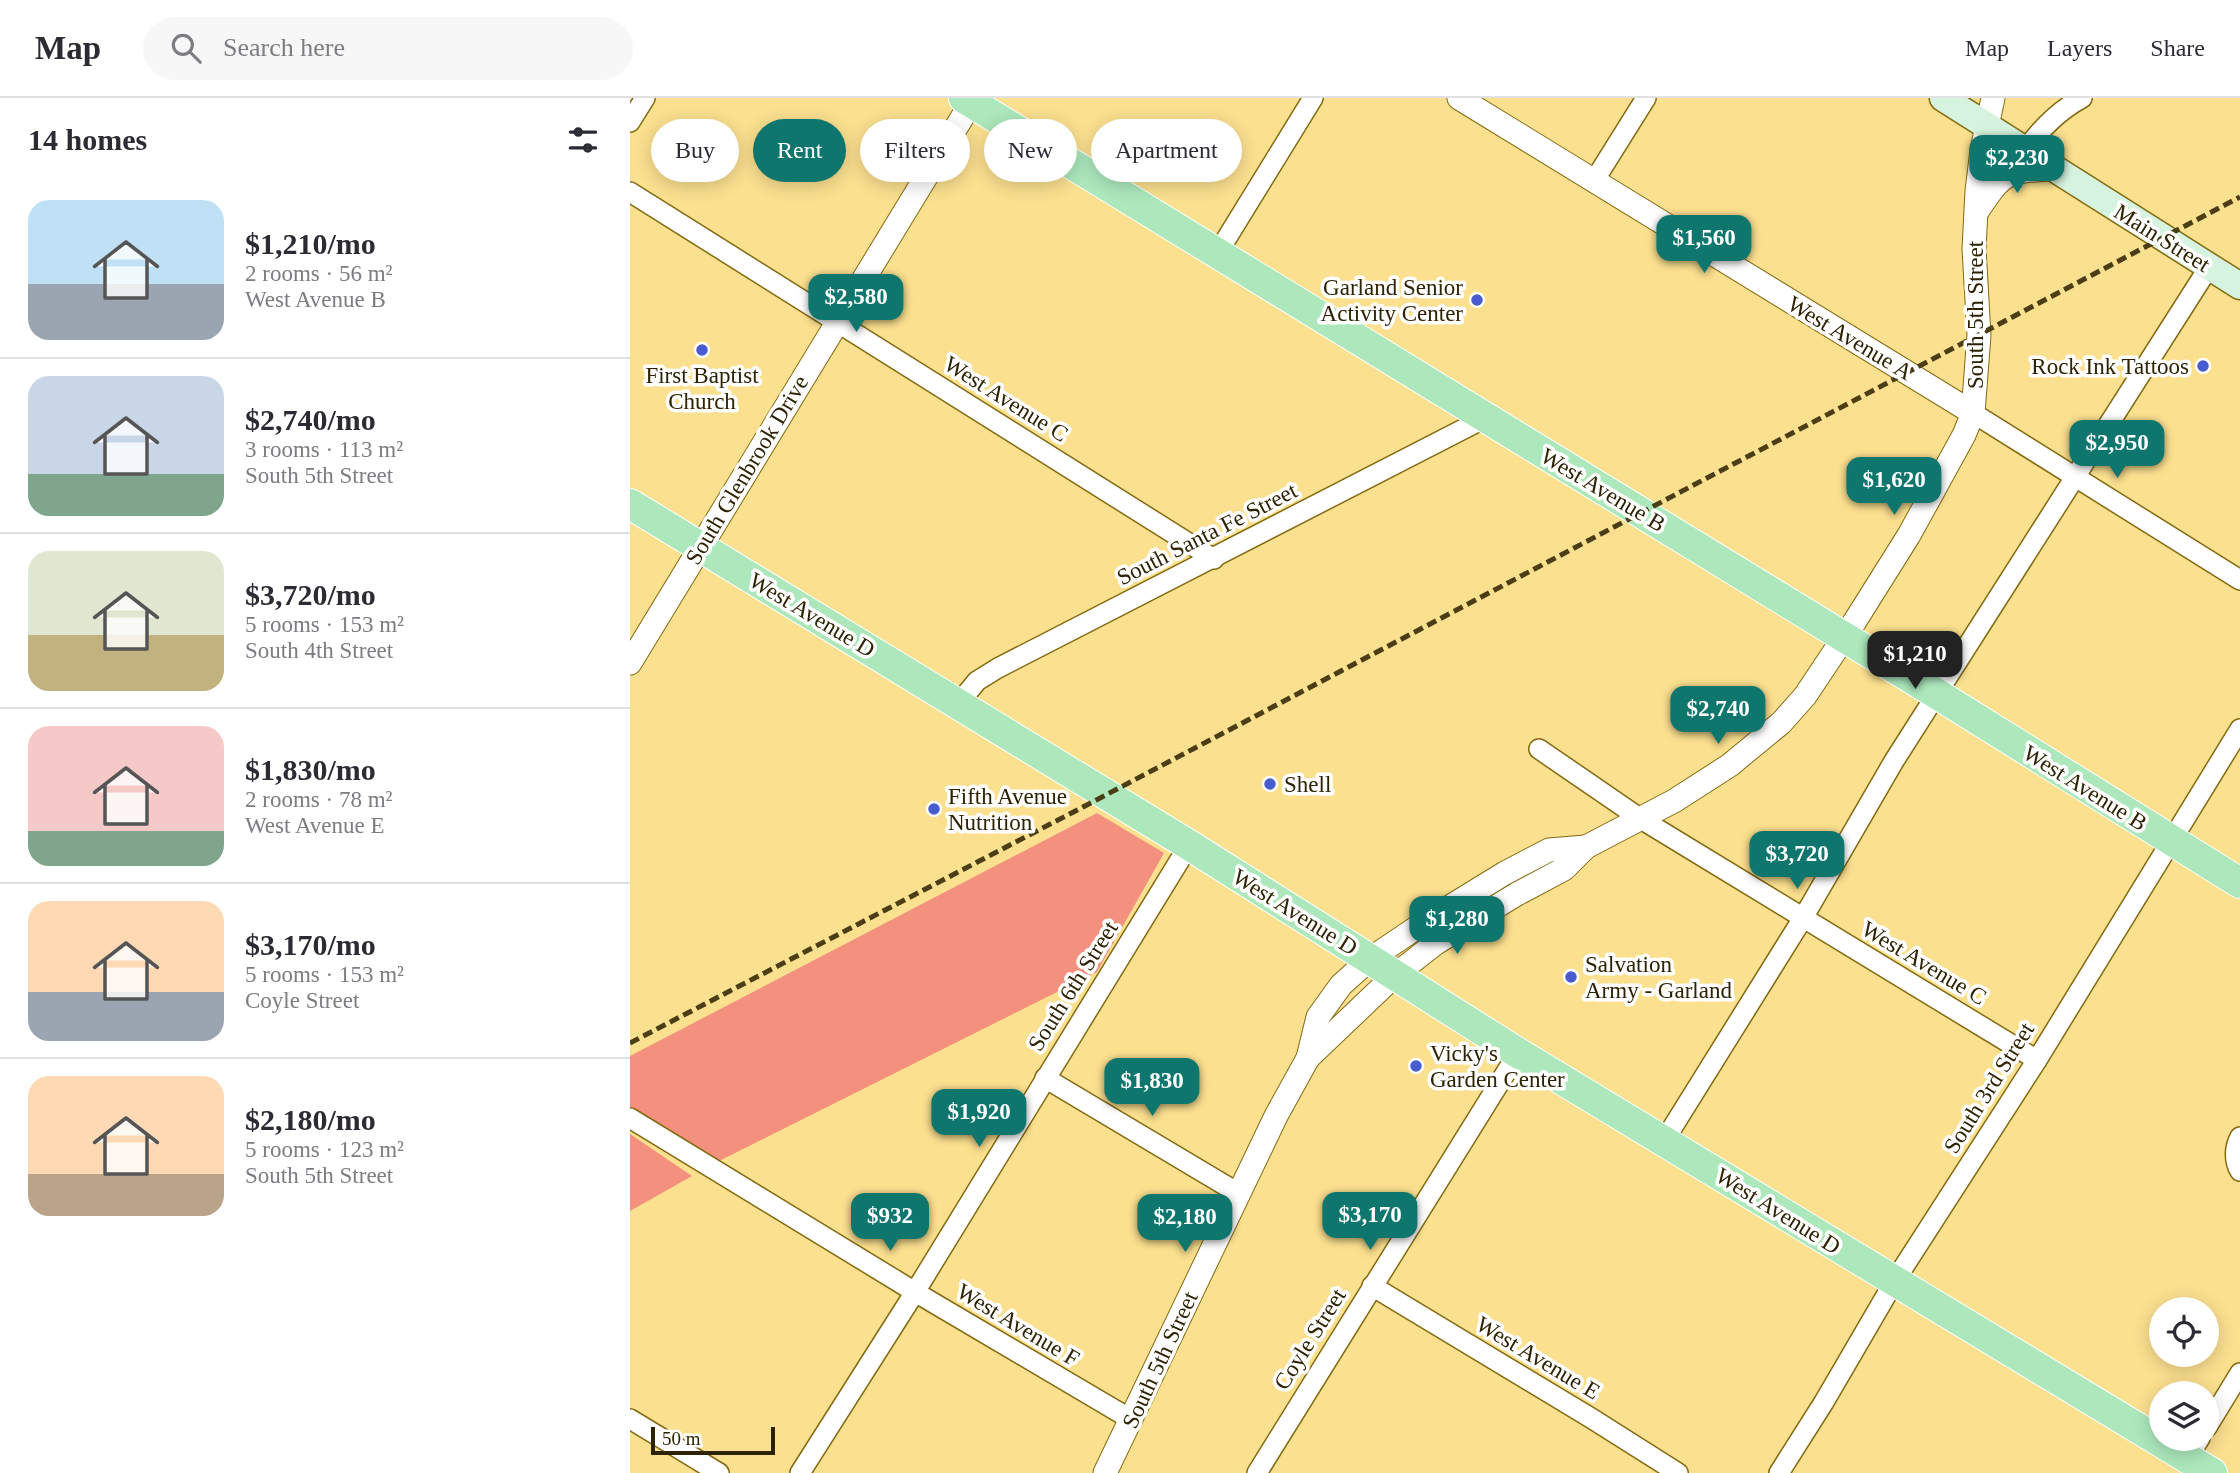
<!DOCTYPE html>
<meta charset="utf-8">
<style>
body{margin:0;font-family:Georgia,serif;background:#f7f7f7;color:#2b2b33;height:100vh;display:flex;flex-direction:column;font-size:26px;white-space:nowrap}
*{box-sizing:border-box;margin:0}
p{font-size:23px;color:#7c7c81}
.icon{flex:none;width:38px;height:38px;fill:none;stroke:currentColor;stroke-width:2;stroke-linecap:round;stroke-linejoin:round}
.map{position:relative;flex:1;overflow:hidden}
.sheet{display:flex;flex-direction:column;background:#fff;width:630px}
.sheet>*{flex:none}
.top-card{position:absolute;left:21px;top:21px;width:665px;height:63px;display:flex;gap:14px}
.fabs{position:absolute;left:1519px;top:1199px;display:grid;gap:14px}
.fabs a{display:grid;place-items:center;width:70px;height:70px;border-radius:50%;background:#fff;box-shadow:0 4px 18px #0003;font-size:35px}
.scale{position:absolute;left:21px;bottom:18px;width:124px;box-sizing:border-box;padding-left:7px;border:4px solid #2d2201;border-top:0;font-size:19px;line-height:24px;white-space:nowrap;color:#2d2201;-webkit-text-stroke:5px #fff;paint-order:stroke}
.price{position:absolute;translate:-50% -60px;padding:0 16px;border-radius:14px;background:#0f766e;color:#fff;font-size:23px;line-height:46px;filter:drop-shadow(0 2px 4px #0008)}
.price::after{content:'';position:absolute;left:50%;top:42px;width:21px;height:16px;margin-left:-10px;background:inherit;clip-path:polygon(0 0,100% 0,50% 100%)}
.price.active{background:#222;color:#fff}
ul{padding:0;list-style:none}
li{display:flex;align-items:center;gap:21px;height:175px;padding:0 28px}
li+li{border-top:2px solid #e1e1e2}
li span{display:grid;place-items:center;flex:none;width:196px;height:140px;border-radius:21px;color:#555}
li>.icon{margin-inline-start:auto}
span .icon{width:84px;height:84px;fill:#fffc;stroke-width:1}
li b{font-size:30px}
h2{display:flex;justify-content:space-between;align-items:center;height:84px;padding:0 28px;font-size:30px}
.pill{padding:0 24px;border-radius:32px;background:#fff;box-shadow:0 4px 18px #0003;font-size:24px;line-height:63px}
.pill.active{background:#0f766e;color:#fff}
header{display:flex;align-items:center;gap:42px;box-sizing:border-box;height:98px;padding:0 35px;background:#fff;border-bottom:2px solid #e1e1e2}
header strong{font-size:33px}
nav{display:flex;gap:38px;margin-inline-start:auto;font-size:24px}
.search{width:490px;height:63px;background:#f7f7f7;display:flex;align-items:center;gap:18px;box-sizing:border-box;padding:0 24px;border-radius:38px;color:#7c7c81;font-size:26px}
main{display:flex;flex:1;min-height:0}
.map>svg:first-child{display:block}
.green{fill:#f4907e}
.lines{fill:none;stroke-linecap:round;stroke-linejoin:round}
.minor-casing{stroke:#836a10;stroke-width:22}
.tertiary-casing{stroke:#836a10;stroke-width:25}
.secondary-casing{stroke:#836a10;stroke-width:29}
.primary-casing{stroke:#fff;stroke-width:32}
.minor{stroke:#fff;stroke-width:19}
.tertiary{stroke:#fff;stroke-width:23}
.secondary{stroke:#d5f3de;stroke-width:26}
.primary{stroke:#ace8bc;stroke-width:30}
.rail{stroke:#4b3e16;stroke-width:5;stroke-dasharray:10 5;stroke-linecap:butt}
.poi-dot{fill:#485cd0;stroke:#fff;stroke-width:2.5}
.labels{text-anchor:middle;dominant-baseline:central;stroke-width:7;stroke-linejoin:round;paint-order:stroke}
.street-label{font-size:23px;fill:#2d2201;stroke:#fff}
.poi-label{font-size:23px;fill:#2d2201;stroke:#fff;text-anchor:start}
</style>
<header>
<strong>Map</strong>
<div class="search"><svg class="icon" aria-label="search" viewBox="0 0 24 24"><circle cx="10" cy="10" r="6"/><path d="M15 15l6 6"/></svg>Search here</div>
<nav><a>Map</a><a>Layers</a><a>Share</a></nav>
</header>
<main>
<section class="sheet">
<h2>14 homes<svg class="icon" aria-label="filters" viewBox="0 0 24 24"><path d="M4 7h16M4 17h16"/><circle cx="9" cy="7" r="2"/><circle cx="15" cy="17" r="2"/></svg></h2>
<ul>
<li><span style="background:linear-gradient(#bfe0f5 60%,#9aa5b1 0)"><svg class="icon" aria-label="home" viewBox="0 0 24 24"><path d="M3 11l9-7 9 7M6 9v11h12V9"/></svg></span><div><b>$1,210/mo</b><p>2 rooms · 56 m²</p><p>West Avenue B</p></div></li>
<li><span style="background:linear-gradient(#c9d6e8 70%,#7fa58c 0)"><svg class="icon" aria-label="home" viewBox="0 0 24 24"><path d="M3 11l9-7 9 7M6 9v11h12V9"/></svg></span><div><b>$2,740/mo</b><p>3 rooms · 113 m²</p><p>South 5th Street</p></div></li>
<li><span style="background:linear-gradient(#dfe7d0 60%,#c2b280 0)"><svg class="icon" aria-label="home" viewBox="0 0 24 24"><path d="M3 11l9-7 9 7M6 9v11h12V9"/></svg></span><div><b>$3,720/mo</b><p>5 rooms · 153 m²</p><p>South 4th Street</p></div></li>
<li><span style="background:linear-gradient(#f6c9c9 75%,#7fa58c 0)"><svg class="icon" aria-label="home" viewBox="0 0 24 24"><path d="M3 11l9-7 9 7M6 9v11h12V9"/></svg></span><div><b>$1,830/mo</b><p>2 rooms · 78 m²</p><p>West Avenue E</p></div></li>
<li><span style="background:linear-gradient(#ffd9b3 65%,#9aa5b1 0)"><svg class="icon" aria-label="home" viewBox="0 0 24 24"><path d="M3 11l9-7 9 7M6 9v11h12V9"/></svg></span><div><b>$3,170/mo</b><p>5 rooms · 153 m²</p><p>Coyle Street</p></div></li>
<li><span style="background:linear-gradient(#ffd9b3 70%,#b9a48a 0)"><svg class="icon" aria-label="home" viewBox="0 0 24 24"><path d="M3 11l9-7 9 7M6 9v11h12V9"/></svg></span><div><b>$2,180/mo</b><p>5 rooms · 123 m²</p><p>South 5th Street</p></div></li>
</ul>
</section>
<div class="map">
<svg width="1610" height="1375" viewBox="0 0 1610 1375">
<rect width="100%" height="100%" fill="#fbe08f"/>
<g class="green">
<polygon points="467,715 534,755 467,874 87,1064 0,1010 0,958"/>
<polygon points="0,1036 62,1078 0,1113"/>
</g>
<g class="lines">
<defs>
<g id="minor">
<polyline points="0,24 15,0"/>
<path d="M1395 53C1411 30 1428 13 1452 0"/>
<polyline points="964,83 1016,0"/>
<polyline points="0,94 584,461"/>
<polyline points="587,156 683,0"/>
<polyline points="1343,315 1610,482"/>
<polyline points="328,606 347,583 368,570 855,320"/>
<polyline points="909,651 1011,721 1407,962"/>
<polyline points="415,980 608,1095"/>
<polyline points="0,1020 285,1194 502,1322"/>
<path d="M1610 1039C1604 1050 1604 1063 1610 1073"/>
<polyline points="1034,1043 1173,820 1264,663 1579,169"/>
<polyline points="742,1188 961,1320 1048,1375"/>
<polyline points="0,1321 89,1375"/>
<polyline points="1577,1329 1610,1275"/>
<polyline points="1557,1360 1570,1340"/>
<polyline points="170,1375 285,1194 559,747"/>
<polyline points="627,1375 888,955"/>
<polyline points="1149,1375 1194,1304 1264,1184 1407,962 1610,631"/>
</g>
<g id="tertiary">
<polyline points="829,0 1343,315"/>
<path d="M1348 112C1374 73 1377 73 1423 71"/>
<polyline points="0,565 344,0"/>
<polyline points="678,960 765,877 806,845 887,796 934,771 956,749 1044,703 1100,667 1151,625 1175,598 1225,523 1279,437 1334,337 1343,315 1349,237 1344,151 1347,93 1352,52 1363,0"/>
<polyline points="475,1375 646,1018 678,960 688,919 711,887 740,861 792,826 875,775 919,752 956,749"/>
</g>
<polyline id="secondary" points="1313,0 1610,188"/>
<g id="primary">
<polyline points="334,0 1307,596 1610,785"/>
<polyline points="0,406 559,747 888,955 1582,1375"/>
</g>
</defs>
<use href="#minor" class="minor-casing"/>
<use href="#tertiary" class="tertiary-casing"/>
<use href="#secondary" class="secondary-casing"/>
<use href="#primary" class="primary-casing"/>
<use href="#minor" class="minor"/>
<use href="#tertiary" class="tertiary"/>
<use href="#secondary" class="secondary"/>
<use href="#primary" class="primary"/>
<polyline class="rail" points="0,945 453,709 1610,99"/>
</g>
<g class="poi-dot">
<circle cx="847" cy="202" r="7"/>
<circle cx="72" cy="252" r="7"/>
<circle cx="1573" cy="268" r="7"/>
<circle cx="640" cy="686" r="7"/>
<circle cx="304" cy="711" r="7"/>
<circle cx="941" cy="879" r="7"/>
<circle cx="786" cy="968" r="7"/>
</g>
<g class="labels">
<g class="street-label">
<text transform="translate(1532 140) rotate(32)">Main Street</text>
<text transform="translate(1345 217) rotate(-90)">South 5th Street</text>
<text transform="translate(1220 240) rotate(31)">West Avenue A</text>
<text transform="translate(376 301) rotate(32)">West Avenue C</text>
<text transform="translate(117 372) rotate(-59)">South Glenbrook Drive</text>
<text transform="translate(973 392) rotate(31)">West Avenue B</text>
<text transform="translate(577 436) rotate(-27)">South Santa Fe Street</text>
<text transform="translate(182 517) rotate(31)">West Avenue D</text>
<text transform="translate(1455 690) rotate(32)">West Avenue B</text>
<text transform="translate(665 814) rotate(32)">West Avenue D</text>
<text transform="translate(1294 865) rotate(31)">West Avenue C</text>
<text transform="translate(443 888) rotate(-58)">South 6th Street</text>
<text transform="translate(1359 990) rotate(-58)">South 3rd Street</text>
<text transform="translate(1148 1113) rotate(32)">West Avenue D</text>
<text transform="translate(388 1227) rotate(31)">West Avenue F</text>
<text transform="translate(680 1241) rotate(-58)">Coyle Street</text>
<text transform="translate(908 1260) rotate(31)">West Avenue E</text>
<text transform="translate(530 1262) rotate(-65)">South 5th Street</text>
</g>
<g class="poi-label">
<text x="833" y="189" text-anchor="end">Garland Senior<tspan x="833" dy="26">Activity Center</tspan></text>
<text x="1559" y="268" text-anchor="end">Rock Ink Tattoos</text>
<text x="72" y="277" text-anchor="middle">First Baptist<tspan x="72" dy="26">Church</tspan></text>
<text x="654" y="686">Shell</text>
<text x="318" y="698">Fifth Avenue<tspan x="318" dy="26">Nutrition</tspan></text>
<text x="955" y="866">Salvation<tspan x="955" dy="26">Army - Garland</tspan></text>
<text x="800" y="955">Vicky's<tspan x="800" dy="26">Garden Center</tspan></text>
</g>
</g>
</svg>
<div class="fabs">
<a><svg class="icon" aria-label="locate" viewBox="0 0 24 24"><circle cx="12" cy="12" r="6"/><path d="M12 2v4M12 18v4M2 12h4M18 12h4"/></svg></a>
<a><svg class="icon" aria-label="layers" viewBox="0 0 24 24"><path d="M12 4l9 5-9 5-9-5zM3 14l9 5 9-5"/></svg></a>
</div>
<div class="scale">50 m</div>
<b class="price" style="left:1387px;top:97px">$2,230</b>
<b class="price" style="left:1074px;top:177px">$1,560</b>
<b class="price" style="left:226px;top:236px">$2,580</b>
<b class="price" style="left:1487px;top:382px">$2,950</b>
<b class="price" style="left:1264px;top:419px">$1,620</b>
<b class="price active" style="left:1285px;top:593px">$1,210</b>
<b class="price" style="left:1088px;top:648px">$2,740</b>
<b class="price" style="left:1167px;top:793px">$3,720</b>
<b class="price" style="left:827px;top:858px">$1,280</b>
<b class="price" style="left:522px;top:1020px">$1,830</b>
<b class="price" style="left:349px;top:1051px">$1,920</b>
<b class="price" style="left:740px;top:1154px">$3,170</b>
<b class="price" style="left:260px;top:1155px">$932</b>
<b class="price" style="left:555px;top:1156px">$2,180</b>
<div class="top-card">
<a class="pill">Buy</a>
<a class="pill active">Rent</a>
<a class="pill">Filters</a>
<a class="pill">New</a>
<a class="pill">Apartment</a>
</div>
</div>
</main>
